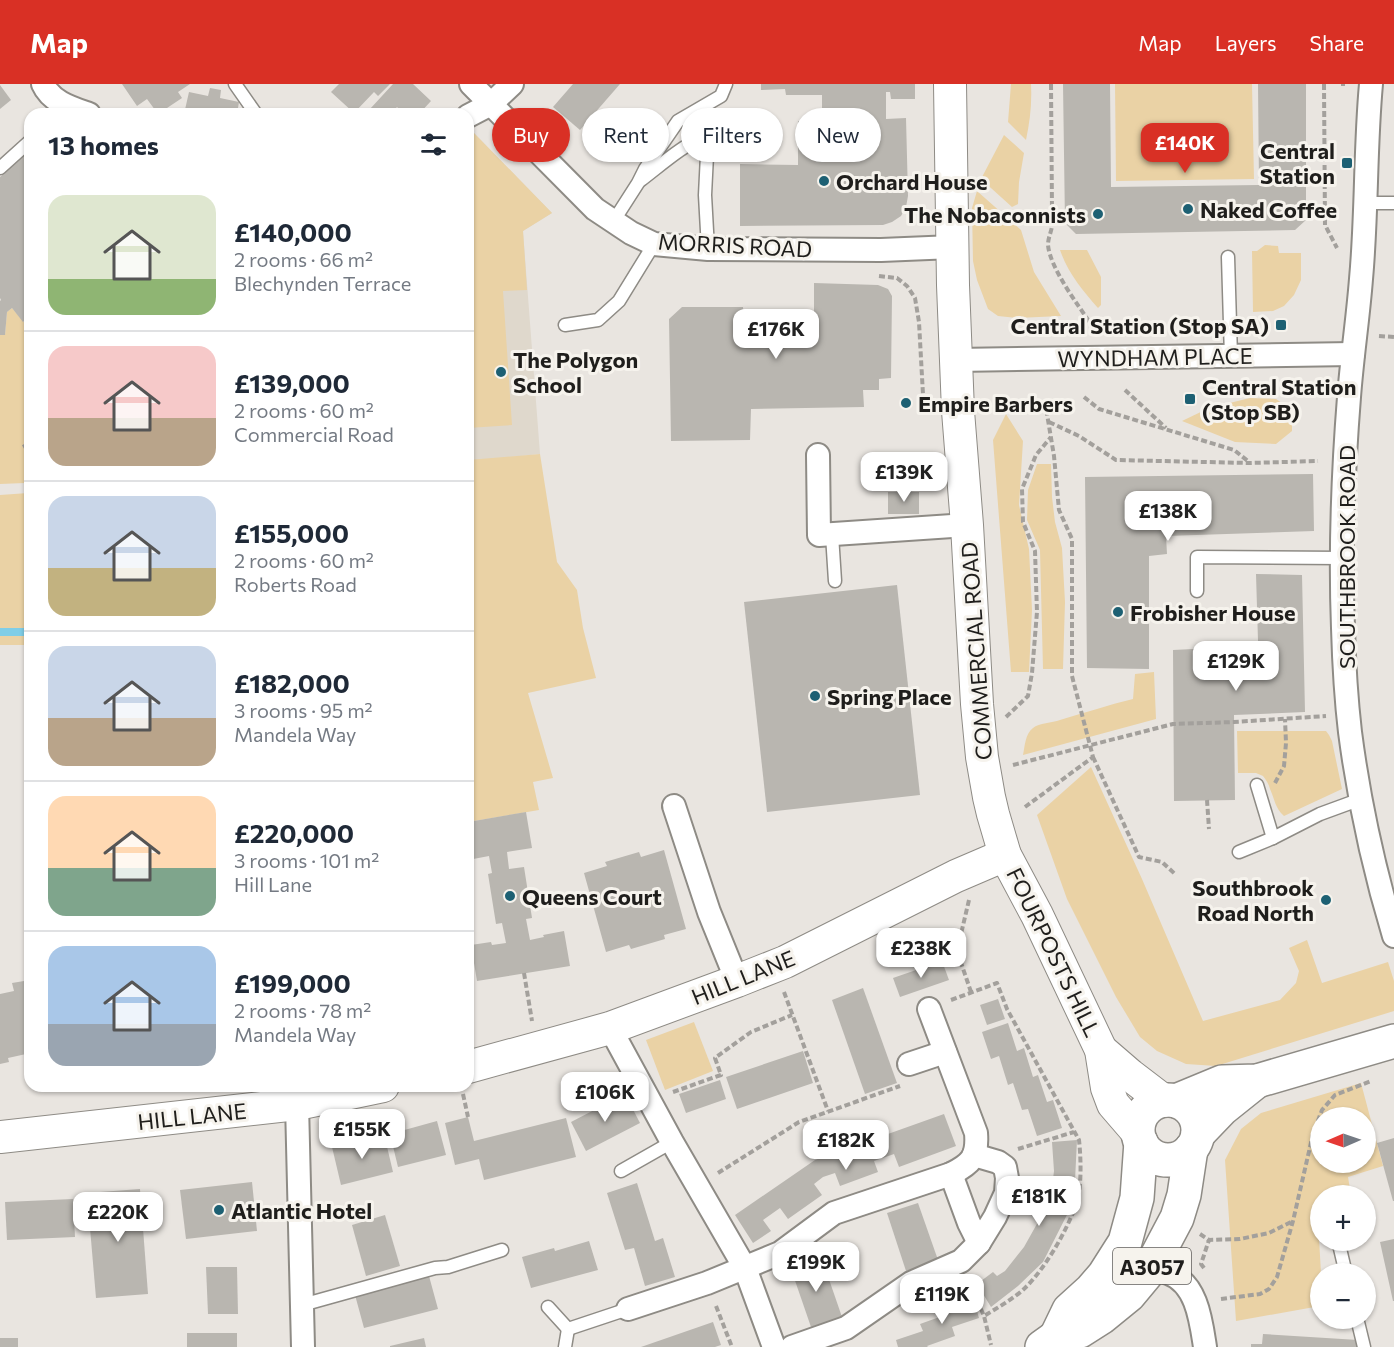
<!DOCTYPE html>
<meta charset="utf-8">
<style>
body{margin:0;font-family:Commissioner,sans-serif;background:#f2f2f3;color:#1f2937;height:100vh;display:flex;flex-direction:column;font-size:22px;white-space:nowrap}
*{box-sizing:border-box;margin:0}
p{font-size:20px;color:#747a83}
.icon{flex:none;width:33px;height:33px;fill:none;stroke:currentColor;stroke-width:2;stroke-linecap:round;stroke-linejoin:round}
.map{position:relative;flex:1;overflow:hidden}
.side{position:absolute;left:24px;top:24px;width:450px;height:984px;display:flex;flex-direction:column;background:#fff;border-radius:18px;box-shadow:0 2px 4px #0004}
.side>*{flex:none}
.guide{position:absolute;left:492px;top:24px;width:570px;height:54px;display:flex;gap:12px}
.needle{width:39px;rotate:268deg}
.tools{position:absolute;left:1310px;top:1023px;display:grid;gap:12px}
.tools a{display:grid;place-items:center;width:66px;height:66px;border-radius:50%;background:#fff;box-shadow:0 2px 4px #0004;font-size:30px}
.price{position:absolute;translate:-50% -51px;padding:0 14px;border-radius:12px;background:#fff;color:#222;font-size:20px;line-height:39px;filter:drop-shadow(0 2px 3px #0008)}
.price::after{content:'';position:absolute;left:50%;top:36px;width:18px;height:14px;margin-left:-9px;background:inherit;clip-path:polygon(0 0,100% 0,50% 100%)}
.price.selected{background:#d93025;color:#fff}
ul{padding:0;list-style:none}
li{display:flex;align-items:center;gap:18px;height:150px;padding:0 24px}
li+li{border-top:2px solid #e0e1e3}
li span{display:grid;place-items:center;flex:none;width:168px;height:120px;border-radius:18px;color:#555}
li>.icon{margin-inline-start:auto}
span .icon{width:72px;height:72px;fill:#fffc;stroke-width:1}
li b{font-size:26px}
h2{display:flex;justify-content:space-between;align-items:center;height:72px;padding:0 24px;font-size:26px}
.chip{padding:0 21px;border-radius:27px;background:#fff;box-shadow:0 2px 4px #0004;font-size:21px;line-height:54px}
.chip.selected{background:#d93025;color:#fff}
header{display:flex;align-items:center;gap:36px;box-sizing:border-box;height:84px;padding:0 30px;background:#d93025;color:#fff}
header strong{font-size:28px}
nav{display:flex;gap:33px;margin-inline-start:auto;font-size:21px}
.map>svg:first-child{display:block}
.built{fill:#dfd8cc}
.green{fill:#ead2a5;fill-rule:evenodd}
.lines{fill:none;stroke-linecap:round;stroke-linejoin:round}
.stream{stroke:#80cee7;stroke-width:8}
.building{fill:#b9b6b0}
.lane-casing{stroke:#8e8b85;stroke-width:15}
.street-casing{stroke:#8e8b85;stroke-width:26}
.secondary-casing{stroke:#8e8b85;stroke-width:34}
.primary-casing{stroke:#8e8b85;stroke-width:36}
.path{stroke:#a3a09c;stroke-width:4;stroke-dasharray:6 3;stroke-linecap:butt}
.lane{stroke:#fff;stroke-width:12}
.street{stroke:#fff;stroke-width:22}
.secondary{stroke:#fff;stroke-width:32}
.primary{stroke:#fff;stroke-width:33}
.poi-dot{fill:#1d6073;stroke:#f6f3ed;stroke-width:2}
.labels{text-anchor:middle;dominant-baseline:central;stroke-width:6;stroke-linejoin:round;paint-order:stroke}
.shield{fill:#f6f3ed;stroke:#605e5b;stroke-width:1.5}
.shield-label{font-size:21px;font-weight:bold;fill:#1f1e1c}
.poi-label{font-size:22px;font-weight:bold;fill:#1f1e1c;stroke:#f6f3ed;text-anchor:start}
.street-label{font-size:22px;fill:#1f1e1c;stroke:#f6f3ed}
</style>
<header>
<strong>Map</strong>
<nav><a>Map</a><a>Layers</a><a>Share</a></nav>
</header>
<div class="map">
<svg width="1394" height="1263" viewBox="0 0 1394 1263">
<rect width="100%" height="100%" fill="#e9e5e0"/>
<polygon class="built" points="474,49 552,129 523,147 540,370 468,378 468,52"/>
<g class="green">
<path d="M1011 0H1031C1032 20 1030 37 1026 56L1008 38Z"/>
<polygon points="1115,0 1252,0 1254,95 1116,97"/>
<polygon points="474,49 552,129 523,147 527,206 503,207 512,341 468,344 468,52"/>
<polygon points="1004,51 1024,69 1019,98 1018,120 1012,123 981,95"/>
<polygon points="977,107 1021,146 1034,188 1061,232 1017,234 998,232 988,225 977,196 973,177 972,124"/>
<polygon points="1265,161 1278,162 1279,169 1301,169 1301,196 1294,211 1284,222 1273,227 1253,228 1252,167 1257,167"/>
<path d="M1060 166H1087L1101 193V221L1098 224C1082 206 1068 189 1060 166Z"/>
<polygon points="12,224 28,243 30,241 30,561 0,561 0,411 28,409 25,399 0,400 0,251 5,251 7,228"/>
<polygon points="1250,314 1276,315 1292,326 1292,347 1276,360 1235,358 1182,337 1209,324"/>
<polygon points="1006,330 1023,357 1019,421 1029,465 1032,526 1029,588 1011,588 993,356"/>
<polygon points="540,370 557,478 577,506 583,544 596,594 528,609 553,694 533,698 539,726 468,738 468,376"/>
<polygon points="1037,380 1051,380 1052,413 1055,438 1062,464 1065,518 1063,585 1043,585 1040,466 1027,436 1028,406"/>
<path d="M1154 588 1156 635 1023 671C1025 662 1025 650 1033 644 1039 639 1052 639 1060 636 1084 629 1108 621 1133 615L1135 590Z"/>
<path d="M1237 647H1326L1329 651 1332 657 1342 705 1284 732C1275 724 1275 716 1270 705 1269 700 1266 696 1263 692L1256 689H1238Z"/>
<polygon points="1091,683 1142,795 1203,937 1280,916 1296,899 1299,887 1289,864 1307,856 1322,899 1388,878 1394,897 1394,927 1216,982 1186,980 1157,967 1140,953 1116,913 1067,815 1037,731"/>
<polygon points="694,938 713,987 665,1006 646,956"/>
<path d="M1361 999 1383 1082 1348 1093 1351 1111 1320 1112V1136L1318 1137 1321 1189 1320 1222 1236 1237 1225 1076 1241 1045 1261 1029ZM1320 1034H1365V1078H1320Z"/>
</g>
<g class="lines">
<polyline class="stream" points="0,548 28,548 30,546"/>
</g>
<g class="building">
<polygon points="122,0 190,0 178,8 182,14 158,30 147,15 137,22"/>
<polygon points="339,0 390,0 378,12 374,8 354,29 331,8"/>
<polygon points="393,0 413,0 431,17 419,30 404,30 397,23 391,30 376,30 370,25"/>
<polygon points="573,0 620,0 580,46 553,23"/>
<polygon points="761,0 915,0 915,15 891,15 890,8 886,8 886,35 906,34 908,112 906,123 901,132 892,138 883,141 740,142 740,80 798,81 798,37 822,35 822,11 786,11 785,5 761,6"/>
<polygon points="1063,0 1110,0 1111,103 1259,101 1258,0 1306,0 1306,136 1295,146 1076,150 1065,139"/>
<polygon points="0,1 11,16 0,25"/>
<polygon points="210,4 221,6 220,14 239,18 237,30 184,30 189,8 208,12"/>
<polygon points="30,66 30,231 23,238 12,224 7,228 5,251 0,251 0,217 1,216 0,214 0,93"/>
<polygon points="814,199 878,201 888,205 892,212 891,294 879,295 879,306 863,306 864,323 751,325 750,356 671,357 669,235 682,223 743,223 744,233 814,231"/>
<polygon points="1313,390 1314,447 1166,452 1167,470 1149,472 1149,585 1087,584 1085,393"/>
<rect x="888" y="408" width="31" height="22"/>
<polygon points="1256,490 1302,491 1305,628 1234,631 1235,716 1174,717 1173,566 1233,563 1234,591 1259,590"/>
<polygon points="897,501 920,711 767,728 744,518"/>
<polygon points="526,728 532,764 507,768 509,785 524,783 532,834 526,835 530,856 544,853 543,851 564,847 570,882 477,897 471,861 491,858 492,861 506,859 502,839 496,840 488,790 492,789 489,772 468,776 468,738"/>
<polygon points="664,766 686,845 664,851 665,855 631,865 629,861 606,868 584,789 607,782 605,778 639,768 641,773"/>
<polygon points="942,877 949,896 900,913 893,894"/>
<polygon points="30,896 30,976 28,976 26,970 8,974 9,978 0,980 0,910 14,907 12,899"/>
<polygon points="863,904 897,999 865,1010 832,916"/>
<polygon points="998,915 1005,935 987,941 980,921"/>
<polygon points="1008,939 1017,967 1024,964 1033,993 1038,991 1047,1018 1053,1016 1062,1044 1037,1052 1028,1025 1022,1026 1013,999 1008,1001 999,972 991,975 982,948"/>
<polygon points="803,967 813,999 737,1025 726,993"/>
<polygon points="720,996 726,1015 686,1029 679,1010"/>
<polygon points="625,1010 640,1039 586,1067 571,1038"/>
<polygon points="944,1030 956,1062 899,1083 894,1070 874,1077 878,1088 840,1102 835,1089 823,1093 814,1100 822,1111 788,1135 780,1124 763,1136 771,1147 753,1159 735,1131 815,1076"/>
<polygon points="468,1033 474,1057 566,1034 576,1073 484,1096 479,1075 455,1081 445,1039"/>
<polygon points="437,1037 446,1071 398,1083 390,1050"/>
<polygon points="384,1050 393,1088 341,1101 332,1063"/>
<polygon points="1394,1054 1394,1117 1393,1117 1377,1059"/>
<polygon points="1077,1056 1074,1117 1043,1178 1018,1202 991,1223 977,1200 993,1188 997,1192 1005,1187 1024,1163 1038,1138 1051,1111 1054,1087 1052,1058"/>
<polygon points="252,1098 257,1147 186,1155 180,1106"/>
<polygon points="637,1099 655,1157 663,1154 675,1193 645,1202 634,1164 625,1166 607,1109"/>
<polygon points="140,1105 148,1210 96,1214 87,1109"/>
<polygon points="73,1115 75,1153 7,1156 5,1118"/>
<polygon points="918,1119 938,1176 906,1187 887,1129"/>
<polygon points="385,1131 400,1182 366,1192 352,1141"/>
<polygon points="1394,1155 1394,1217 1393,1217 1380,1158"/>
<polygon points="589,1157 598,1186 531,1204 522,1173 554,1164 555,1167"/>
<polygon points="822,1175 842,1233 811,1243 791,1185"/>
<polygon points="206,1183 237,1183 238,1230 208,1230"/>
<polygon points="429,1192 438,1225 364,1244 355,1211"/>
<polygon points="973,1213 979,1234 952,1243 955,1252 927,1262 928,1263 898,1263 896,1256 923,1247 920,1240 948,1230 946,1222"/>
<polygon points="713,1238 721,1261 715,1263 641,1263"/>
<rect x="187" y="1249" width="50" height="14"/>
<polygon points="1263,1250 1358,1256 1358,1263 1251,1263 1251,1260 1262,1260"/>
<rect x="0" y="1254" width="18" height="9"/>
<polygon points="424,1254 426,1263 390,1263 390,1262"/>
</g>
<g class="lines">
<defs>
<g id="lane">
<polyline points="235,0 256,30"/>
<polyline points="708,51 705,111 708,165"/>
<polyline points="0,84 30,57"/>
<path d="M641 96C662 80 683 61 707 51 726 44 747 45 767 45"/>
<polyline points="1366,119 1394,119"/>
<polyline points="613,138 638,99 645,85 678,37 721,12 726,0"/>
<polyline points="1228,173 1231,273"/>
<polyline points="565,241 598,236 619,217 654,160"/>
<polyline points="832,451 835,497"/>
<polyline points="1197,507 1197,473 1342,474"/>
<polyline points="1257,701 1273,754"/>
<polyline points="1239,768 1273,754 1320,730 1361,715"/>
<polyline points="621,1087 672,1058"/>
<polyline points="1338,1156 1346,1190"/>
<polyline points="302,1221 435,1184 448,1183 502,1166"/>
<polyline points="548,1223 568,1245 628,1225"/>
<polyline points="1357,1234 1364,1263"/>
<polyline points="565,1263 568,1245"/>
</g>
<g id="street">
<path d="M43 0C51 18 72 24 89 30"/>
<polyline points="471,0 595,125 631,149 654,160 708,165 881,166 953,163"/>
<path d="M1371 0C1365 65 1367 130 1361 195 1358 234 1352 273 1349 313 1343 389 1340 467 1343 544 1344 579 1346 614 1350 648 1359 717 1374 786 1394 852"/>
<polyline points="468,32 491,20 512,0"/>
<polyline points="956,276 1353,270"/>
<polyline points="818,371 819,451 967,441"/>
<polyline points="674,722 709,828 737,897"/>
<polyline points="610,944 672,1058 745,1184 774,1263"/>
<polyline points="909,980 945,968"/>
<polyline points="297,1020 303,1263"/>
<polyline points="951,1090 969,1139 979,1159"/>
<path d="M1149 1187C1155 1187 1163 1186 1168 1189 1197 1199 1201 1237 1205 1263"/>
<path d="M628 1225 707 1199 780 1169 834 1129 951 1090C971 1080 978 1073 976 1049L929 925"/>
<polyline points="792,1263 846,1244 911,1199 961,1177 979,1159 995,1133 1006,1109 1007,1094 1005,1083 998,1078 974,1071"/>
</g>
<g id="secondary">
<polyline points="950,0 953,201 958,327 967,441 977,620 982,673 989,713 993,730 1005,771 1037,831 1101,966 1107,1004 1113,1020 1138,1049"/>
<polyline points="1101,966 1130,991 1164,1017"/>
<polyline points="468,983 610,944 737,897 785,878 956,792 1005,771"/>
<polyline points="0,1053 297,1020 383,1002"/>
</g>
<g id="primary">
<circle cx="1168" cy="1046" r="30"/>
<polyline points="1176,1017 1222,998 1257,997 1394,957"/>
<polyline points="1198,1050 1222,1025 1257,997"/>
<polyline points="1056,1253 1069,1226 1091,1206 1104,1191 1125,1158 1137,1114 1141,1058"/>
<polyline points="1042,1263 1056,1253 1080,1247 1102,1233 1129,1211 1149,1187 1177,1134 1184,1111 1191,1065"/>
</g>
</defs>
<use href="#lane" class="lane-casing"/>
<use href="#street" class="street-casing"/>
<use href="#secondary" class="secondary-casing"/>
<use href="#primary" class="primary-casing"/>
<g class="path">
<path d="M1051 0 1052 128C1052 133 1052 138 1052 142 1051 149 1048 154 1048 161 1050 184 1078 221 1091 240"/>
<polyline points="1324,0 1325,141 1337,164"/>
<polyline points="1343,0 1343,2"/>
<polyline points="879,192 897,194 907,202 915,214 919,238 924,329 930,329"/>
<polyline points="1379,252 1394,253"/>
<polyline points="1125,306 1166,344"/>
<polyline points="1084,313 1099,325 1234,366 1249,378"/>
<polyline points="1049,338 1079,352 1116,376 1250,379 1318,377"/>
<polyline points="23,363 30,359"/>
<polyline points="1006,633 1028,612 1032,589 1037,528 1035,467 1023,438 1022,405 1036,371 1051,353"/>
<polyline points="1093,673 1139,773 1162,778 1175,790"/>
<polyline points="1013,681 1173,640 1234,638 1326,632"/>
<polyline points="1275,699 1284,682 1286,659 1285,635"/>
<polyline points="1207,716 1209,745"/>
<polyline points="1025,723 1093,673 1072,592 1072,455 1059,426 1054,372 1045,318"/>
<polyline points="969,816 957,867 971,908"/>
<polyline points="524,889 532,937"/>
<polyline points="784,908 828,1027"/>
<path d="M951 916 997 899 1007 925 1079 1056C1081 1074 1082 1104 1076 1121 1066 1148 1046 1183 1026 1203 1015 1214 997 1224 984 1232"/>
<polyline points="673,1008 721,991 715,974 751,948 792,931"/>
<polyline points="463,1010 468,1033"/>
<polyline points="1018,1065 1074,1048"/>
<polyline points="718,1089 799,1038 900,1002"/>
<polyline points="1200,1150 1209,1156 1240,1155 1269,1149 1293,1137"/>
<polyline points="1204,1184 1201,1180 1209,1156"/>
<polyline points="970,1200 984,1232 991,1261"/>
<polyline points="1221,1215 1260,1210 1269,1205 1277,1193 1293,1137 1313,1050 1322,1026 1335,1011 1371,997"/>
<polyline points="716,1222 732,1263"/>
</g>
<use href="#lane" class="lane"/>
<use href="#street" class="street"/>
<use href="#secondary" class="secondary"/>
<use href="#primary" class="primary"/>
</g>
<g class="poi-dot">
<rect x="1341" y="73" width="12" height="12" rx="3"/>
<circle cx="824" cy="97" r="6"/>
<circle cx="1188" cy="125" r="6"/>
<circle cx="1098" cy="130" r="6"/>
<rect x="1275" y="235" width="12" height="12" rx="3"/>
<circle cx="501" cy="288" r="6"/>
<rect x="1184" y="309" width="12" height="12" rx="3"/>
<circle cx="906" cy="319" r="6"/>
<circle cx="1118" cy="528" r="6"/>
<circle cx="815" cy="612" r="6"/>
<circle cx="510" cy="812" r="6"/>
<circle cx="1326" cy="816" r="6"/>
<circle cx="219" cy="1126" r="6"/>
</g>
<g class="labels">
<rect class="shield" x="1113" y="1164" width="78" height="36" rx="4.5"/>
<g class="shield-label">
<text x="1152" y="1182">A3057</text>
</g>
<g class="poi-label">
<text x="1335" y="66" text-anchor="end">Central<tspan x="1335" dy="25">Station</tspan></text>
<text x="836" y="97">Orchard House</text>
<text x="1200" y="125">Naked Coffee</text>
<text x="1086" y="130" text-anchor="end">The Nobaconnists</text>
<text x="1269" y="241" text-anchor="end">Central Station (Stop SA)</text>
<text x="513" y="275">The Polygon<tspan x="513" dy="25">School</tspan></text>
<text x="1202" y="302">Central Station<tspan x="1202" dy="25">(Stop SB)</tspan></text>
<text x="918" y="319">Empire Barbers</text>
<text x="1130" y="528">Frobisher House</text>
<text x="827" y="612">Spring Place</text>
<text x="1314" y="803" text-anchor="end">Southbrook<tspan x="1314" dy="25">Road North</tspan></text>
<text x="522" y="812">Queens Court</text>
<text x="231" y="1126">Atlantic Hotel</text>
</g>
<g class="street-label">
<text transform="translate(735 161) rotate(3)">MORRIS ROAD</text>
<text transform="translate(1155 273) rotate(-1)">WYNDHAM PLACE</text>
<text transform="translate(1346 473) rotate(-90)">SOUTHBROOK ROAD</text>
<text transform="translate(976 567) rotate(-94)">COMMERCIAL ROAD</text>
<text transform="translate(1054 868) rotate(64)">FOURPOSTS HILL</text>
<text transform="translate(743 893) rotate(-22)">HILL LANE</text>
<text transform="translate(192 1032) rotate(-6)">HILL LANE</text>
</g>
</g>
</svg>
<div class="tools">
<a><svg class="needle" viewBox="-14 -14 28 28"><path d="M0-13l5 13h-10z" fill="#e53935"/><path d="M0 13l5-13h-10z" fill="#747a83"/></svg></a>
<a>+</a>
<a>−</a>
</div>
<b class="price selected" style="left:1185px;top:90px">£140K</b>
<b class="price" style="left:776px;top:276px">£176K</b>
<b class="price" style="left:904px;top:419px">£139K</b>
<b class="price" style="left:1168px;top:458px">£138K</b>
<b class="price" style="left:1236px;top:608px">£129K</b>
<b class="price" style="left:921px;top:895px">£238K</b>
<b class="price" style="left:605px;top:1039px">£106K</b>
<b class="price" style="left:362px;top:1076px">£155K</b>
<b class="price" style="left:846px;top:1087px">£182K</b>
<b class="price" style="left:1039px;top:1143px">£181K</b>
<b class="price" style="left:118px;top:1159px">£220K</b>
<b class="price" style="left:816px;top:1209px">£199K</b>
<b class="price" style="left:942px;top:1241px">£119K</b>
<div class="guide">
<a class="chip selected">Buy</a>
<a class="chip">Rent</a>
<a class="chip">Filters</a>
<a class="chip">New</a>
</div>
<section class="side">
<h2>13 homes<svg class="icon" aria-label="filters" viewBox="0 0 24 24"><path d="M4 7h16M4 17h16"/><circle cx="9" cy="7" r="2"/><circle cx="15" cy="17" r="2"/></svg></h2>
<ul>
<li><span style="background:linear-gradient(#dfe7d0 70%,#8fb573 0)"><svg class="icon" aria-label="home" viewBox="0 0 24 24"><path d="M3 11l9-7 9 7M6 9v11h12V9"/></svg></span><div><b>£140,000</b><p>2 rooms · 66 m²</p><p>Blechynden Terrace</p></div></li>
<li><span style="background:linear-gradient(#f6c9c9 60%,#b9a48a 0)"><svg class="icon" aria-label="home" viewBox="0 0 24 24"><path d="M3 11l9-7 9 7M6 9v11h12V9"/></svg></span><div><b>£139,000</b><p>2 rooms · 60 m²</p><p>Commercial Road</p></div></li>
<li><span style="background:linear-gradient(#c9d6e8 60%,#c2b280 0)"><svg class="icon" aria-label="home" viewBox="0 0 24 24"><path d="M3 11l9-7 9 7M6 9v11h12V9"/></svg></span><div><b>£155,000</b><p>2 rooms · 60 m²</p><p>Roberts Road</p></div></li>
<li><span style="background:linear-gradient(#c9d6e8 60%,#b9a48a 0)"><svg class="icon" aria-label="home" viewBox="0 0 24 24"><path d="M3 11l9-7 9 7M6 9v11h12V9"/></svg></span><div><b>£182,000</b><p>3 rooms · 95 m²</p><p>Mandela Way</p></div></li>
<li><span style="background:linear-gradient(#ffd9b3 60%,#7fa58c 0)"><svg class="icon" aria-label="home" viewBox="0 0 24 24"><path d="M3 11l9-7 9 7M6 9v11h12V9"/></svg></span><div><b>£220,000</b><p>3 rooms · 101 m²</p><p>Hill Lane</p></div></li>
<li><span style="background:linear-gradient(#a9c7e8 65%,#9aa5b1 0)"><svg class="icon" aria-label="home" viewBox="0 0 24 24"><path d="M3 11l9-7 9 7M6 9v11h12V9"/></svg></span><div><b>£199,000</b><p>2 rooms · 78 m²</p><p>Mandela Way</p></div></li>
</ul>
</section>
</div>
